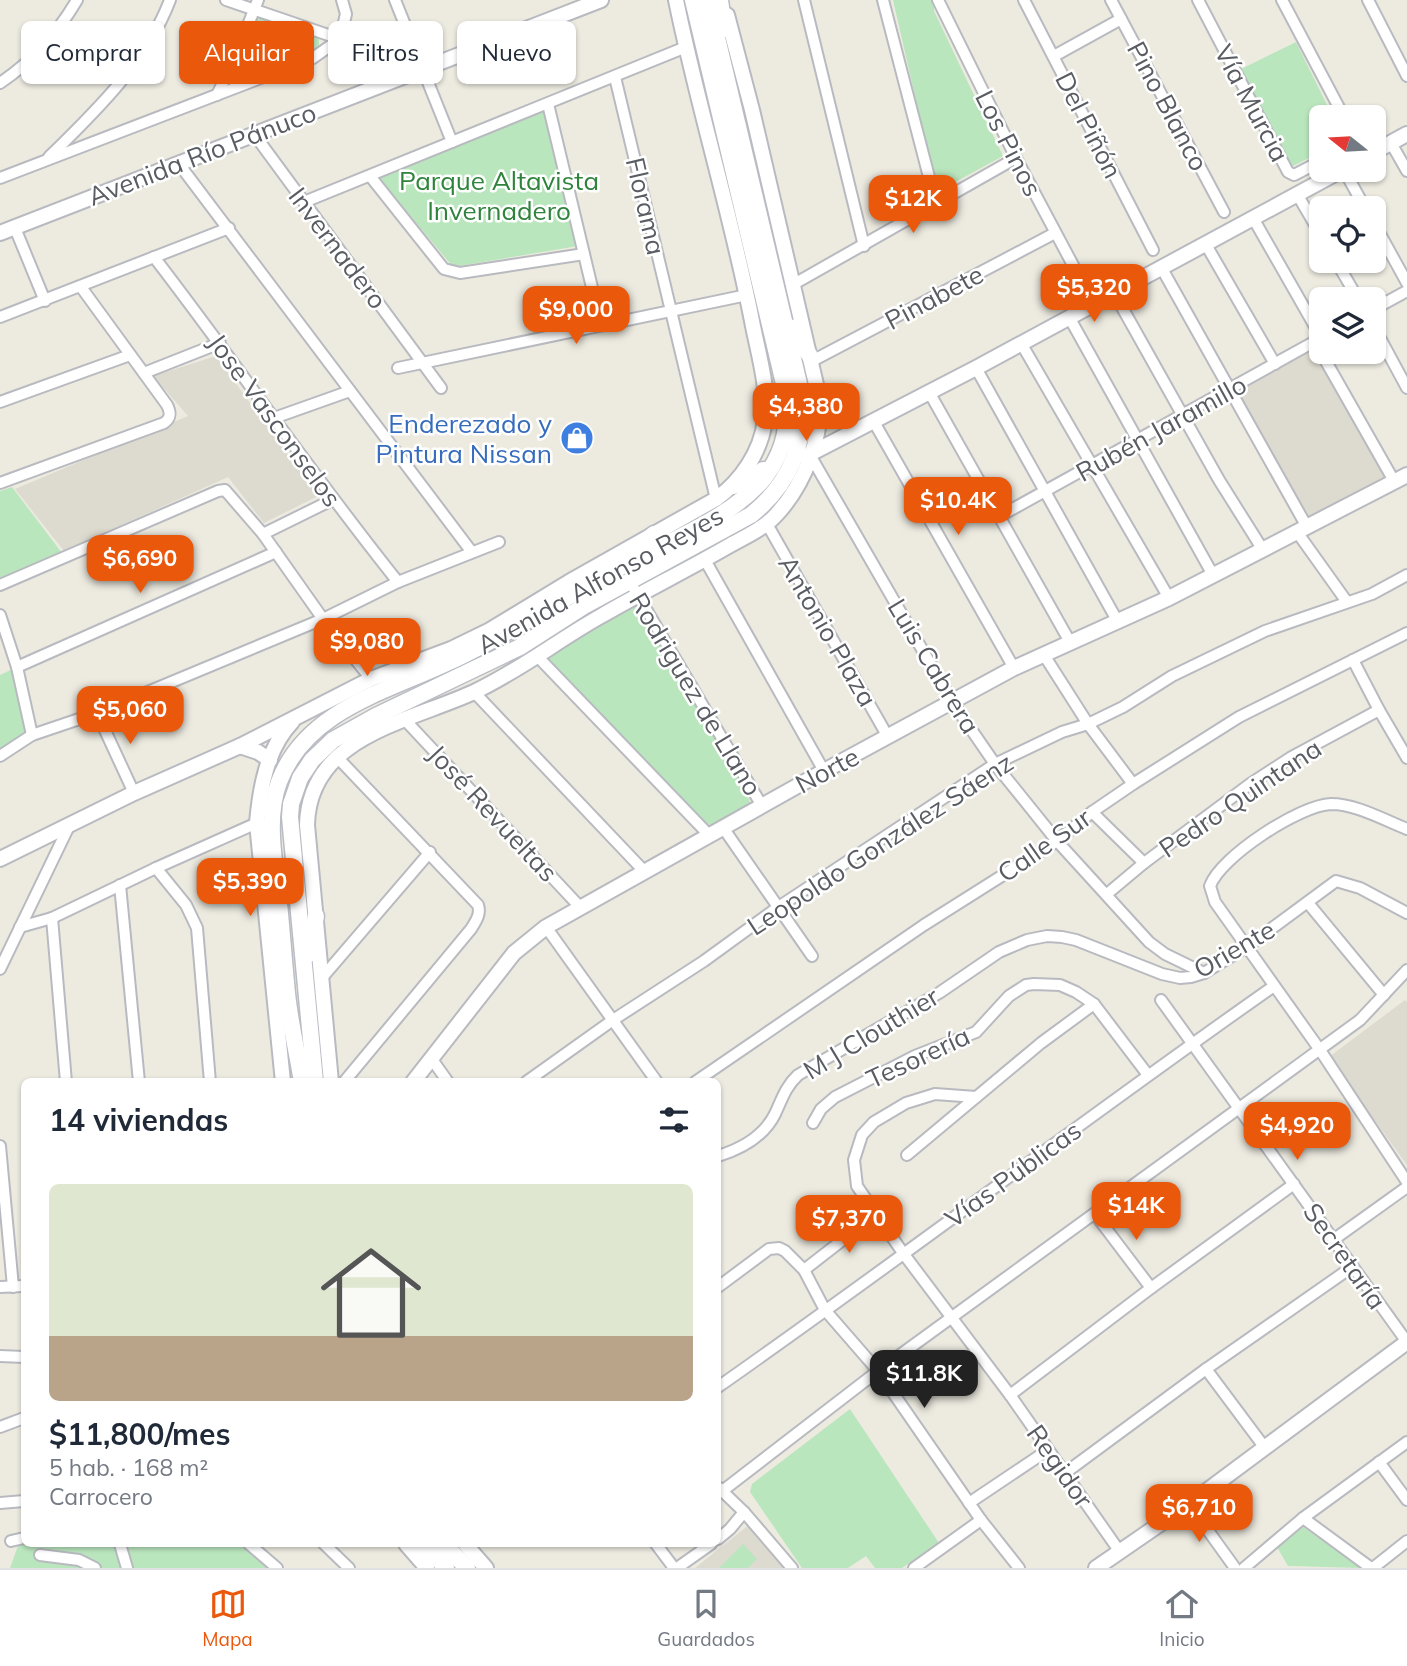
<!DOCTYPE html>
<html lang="es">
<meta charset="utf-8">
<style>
body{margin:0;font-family:Mulish,sans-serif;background:#f6f6f7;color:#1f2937;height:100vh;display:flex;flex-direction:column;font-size:26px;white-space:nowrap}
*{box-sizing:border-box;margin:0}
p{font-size:23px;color:#747a83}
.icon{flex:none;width:38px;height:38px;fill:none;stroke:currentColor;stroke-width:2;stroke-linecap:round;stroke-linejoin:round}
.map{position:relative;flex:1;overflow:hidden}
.drawer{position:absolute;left:21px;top:1078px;width:700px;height:469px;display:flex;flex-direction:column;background:#fff;border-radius:10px;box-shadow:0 2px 5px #0004}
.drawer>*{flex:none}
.top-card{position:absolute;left:21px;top:21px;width:700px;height:63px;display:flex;gap:14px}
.needle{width:46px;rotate:288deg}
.controls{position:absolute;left:1309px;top:105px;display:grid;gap:14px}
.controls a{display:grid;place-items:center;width:77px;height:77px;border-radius:10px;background:#fff;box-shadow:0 2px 5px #0004;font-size:35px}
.price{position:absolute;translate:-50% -60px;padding:0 16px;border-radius:14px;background:#ea580c;color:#fff;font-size:23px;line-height:46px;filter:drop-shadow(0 2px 4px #0008)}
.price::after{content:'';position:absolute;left:50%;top:42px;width:21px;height:16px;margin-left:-10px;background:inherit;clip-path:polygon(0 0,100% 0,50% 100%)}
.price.current{background:#222;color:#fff}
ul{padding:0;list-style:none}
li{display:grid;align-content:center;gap:14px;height:371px;padding:0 28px}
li+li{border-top:2px solid #e0e1e3}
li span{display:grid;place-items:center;height:217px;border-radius:10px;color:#555}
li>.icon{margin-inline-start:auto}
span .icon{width:126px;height:126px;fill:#fffc;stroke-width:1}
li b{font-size:30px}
h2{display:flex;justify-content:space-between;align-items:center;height:84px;padding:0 28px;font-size:30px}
.chip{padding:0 24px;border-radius:10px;background:#fff;box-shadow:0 2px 5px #0004;font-size:24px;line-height:63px}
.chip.current{background:#ea580c;color:#fff}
.tab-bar{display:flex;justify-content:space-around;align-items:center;height:98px;border-top:2px solid #e0e1e3;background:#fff;font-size:19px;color:#747a83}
.tab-bar a{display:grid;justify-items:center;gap:4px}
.tab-bar .current{color:#ea580c}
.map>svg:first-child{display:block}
.education{fill:#dddacf}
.green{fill:#bae6be}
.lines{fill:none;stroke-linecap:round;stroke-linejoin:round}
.minor-casing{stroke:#b8bac0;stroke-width:14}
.tertiary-casing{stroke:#b8bac0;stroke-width:18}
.secondary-casing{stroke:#b9bcc3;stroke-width:19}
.minor{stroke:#fff;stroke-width:10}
.tertiary{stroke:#fff;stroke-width:14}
.secondary{stroke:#fff;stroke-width:16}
.labels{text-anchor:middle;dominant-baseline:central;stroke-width:5;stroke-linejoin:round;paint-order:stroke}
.street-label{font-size:26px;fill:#595c62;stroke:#fff}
.park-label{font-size:26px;fill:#2f833b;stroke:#fff}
.shop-label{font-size:26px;fill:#366cbe;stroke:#fff;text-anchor:end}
</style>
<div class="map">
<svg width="1407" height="1568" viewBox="0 0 1407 1568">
<rect width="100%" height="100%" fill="#edebe0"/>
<g class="education">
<polygon points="1312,346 1385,477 1306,520 1234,389"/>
<polygon points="216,356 318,496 264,523 228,477 64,551 15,489 188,416 153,376"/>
<polygon points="1405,1000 1407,1002 1407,1165 1329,1057"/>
<polygon points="750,1524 784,1568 695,1568"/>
</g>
<g class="green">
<polygon points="893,0 934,0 934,11 1003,156 937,192"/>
<polygon points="256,17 319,39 319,47 316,50 225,86"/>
<polygon points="1296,42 1333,117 1321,117 1321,152 1287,169 1239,70"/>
<polygon points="543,109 578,246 453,267 377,176"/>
<polygon points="12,487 62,553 0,581 0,491"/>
<path d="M633 601 639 607 749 799 750 804 747 809C735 815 717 830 704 823L548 658 546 652Z"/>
<polygon points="17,667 32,735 0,756 0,675"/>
<polygon points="850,1409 939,1543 902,1568 875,1568 866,1556 848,1568 802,1568 750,1492 752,1484"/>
<polygon points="1303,1527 1361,1568 1288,1566 1277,1547"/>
<polygon points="24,1538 24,1544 248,1544 273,1568 10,1568 20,1540"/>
<polygon points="743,1544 757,1559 748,1568 719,1568"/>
</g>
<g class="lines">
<defs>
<g id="minor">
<polyline points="226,0 340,39"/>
<polyline points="395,0 452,142"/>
<polyline points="804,0 864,246"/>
<polyline points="883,0 936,204"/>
<polyline points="938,0 1016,158 1083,284"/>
<polyline points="1024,0 1153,250"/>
<polyline points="1111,0 1224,212"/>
<polyline points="1198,0 1288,172 1294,175 1321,161"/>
<polyline points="1282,0 1344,117"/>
<polyline points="1368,0 1407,76"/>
<polyline points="1054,56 1121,19"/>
<polyline points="615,77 716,499"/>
<path d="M0 83C33 61 57 34 77 0"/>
<polyline points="217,95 234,60 258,0"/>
<polyline points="548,104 601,325"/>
<polyline points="254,134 441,388"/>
<polyline points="1391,143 1407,171"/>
<path d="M49 157C96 111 146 63 170 0"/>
<polyline points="179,164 471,551"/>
<polyline points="1344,170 1365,208"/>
<polyline points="370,176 444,269 460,273 584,254"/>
<polyline points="0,178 313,58 340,39 346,14 342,0"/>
<polyline points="1297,194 1321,235"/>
<polyline points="304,202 686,47"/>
<polyline points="1253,218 1321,337"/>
<polyline points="1374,223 1407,283"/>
<polyline points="15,228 45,301"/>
<polyline points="1205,243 1275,364"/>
<path d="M154 257C237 365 313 476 398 582"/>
<polyline points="1336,261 1358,299"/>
<polyline points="1161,267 1307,527"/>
<polyline points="794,284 1016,158"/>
<polyline points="1114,293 1219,480 1263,550"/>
<polyline points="1374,309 1407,291"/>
<polyline points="0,317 229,228"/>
<polyline points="1069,317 1213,575"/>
<polyline points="1374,327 1407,388"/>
<polyline points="1315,342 1394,481"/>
<polyline points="1021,343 1169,598"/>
<polyline points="812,361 1055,233"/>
<polyline points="398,368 747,295"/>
<polyline points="976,368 1118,622"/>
<polyline points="144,373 220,343"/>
<polyline points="929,392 1070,642"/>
<polyline points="0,402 130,355"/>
<polyline points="274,418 350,391"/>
<polyline points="874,422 1014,668"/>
<polyline points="810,455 953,703 995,764 1057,841 1149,942 1165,954 1204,973"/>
<path d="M0 483 164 423C171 418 171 413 167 405L81 287"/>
<polyline points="1000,516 1321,338"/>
<polyline points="767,524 888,737"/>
<polyline points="1297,532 1347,602"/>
<polyline points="263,534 332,500"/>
<polyline points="705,560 824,771"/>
<polyline points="630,582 762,806"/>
<polyline points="0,585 218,491 225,490 263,534 323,619 371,679"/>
<polyline points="0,615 17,667 32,735"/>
<polyline points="1044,655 1088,724 1133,784"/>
<polyline points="538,657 710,836"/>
<polyline points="1353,660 1379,710 1407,758"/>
<polyline points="17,667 276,552"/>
<polyline points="474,692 644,871"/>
<polyline points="97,713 134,793"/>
<polyline points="405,720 580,907"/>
<polyline points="0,756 32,735 97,713 323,619 398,582 499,542"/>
<path d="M336 756 478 905C481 914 476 921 471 929L344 1082"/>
<polyline points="1092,812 1144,863"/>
<polyline points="724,829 812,956"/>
<path d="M1407 829C1384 820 1356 804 1331 804 1300 805 1220 857 1210 886L1215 902 1320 1050 1407 1182"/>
<polyline points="156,868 186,905 197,928 210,1082"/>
<polyline points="120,885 139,1082"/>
<polyline points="1107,894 1144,863 1250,784 1290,758 1379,710"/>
<polyline points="1308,903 1384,995"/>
<polyline points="52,918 66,1082"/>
<polyline points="20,927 52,918 156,868 257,823"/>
<polyline points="546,927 657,1082"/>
<polyline points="0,969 70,824"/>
<polyline points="321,979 430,852"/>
<polyline points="1161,1000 1407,1342"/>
<polyline points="431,1058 448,1082"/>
<polyline points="526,1082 613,1020 704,961 777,908 995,764 1062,732 1088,724 1123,707 1172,676 1265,631 1372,594 1407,575"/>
<polyline points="695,1082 924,925 1057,841 1092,812 1133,784 1239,717 1407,633"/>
<polyline points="976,1097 935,1094 906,1103 874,1122 862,1135 854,1160 857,1186 903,1253 1010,1395 1120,1552"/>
<polyline points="813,1123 821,1109 835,1097 915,1056 976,1032 1009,996 1026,985 1034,984 1060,985 1076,992 1094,1004 1148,1075"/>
<polyline points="0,1146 13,1287"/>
<polyline points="907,1155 1041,1043 1094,1004"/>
<path d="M718 1156C741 1149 764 1136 775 1114 782 1099 786 1086 798 1075L939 993 999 952 1027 940 1047 936 1062 937 1076 940 1162 974 1180 978 1191 977 1204 973 1248 946 1336 881 1360 888 1407 913"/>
<polyline points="1095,1214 1151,1288"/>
<polyline points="1333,1240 1407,1187"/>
<polyline points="804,1270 876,1214"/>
<polyline points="0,1287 24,1286"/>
<polyline points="718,1287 769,1249 779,1248 785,1251 804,1270 825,1310 878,1371 981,1520 1019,1568"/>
<polyline points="0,1356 24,1357"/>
<polyline points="1206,1369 1265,1448"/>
<path d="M718 1387C905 1256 1087 1117 1274 986"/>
<polyline points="1010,1395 1151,1288 1294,1184"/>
<polyline points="0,1427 24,1418"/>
<polyline points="1379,1462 1407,1500"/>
<polyline points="1065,1473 1206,1369 1352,1267"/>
<polyline points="718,1487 744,1512 792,1568"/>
<polyline points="721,1492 878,1371 1360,1020 1407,970"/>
<polyline points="0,1503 24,1501"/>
<polyline points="969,1503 1048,1450"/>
<polyline points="1189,1504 1235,1568"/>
<polyline points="1303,1518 1371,1568"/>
<polyline points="718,1539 730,1529 744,1512"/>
<polyline points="11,1541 24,1538"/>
<polyline points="120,1544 127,1568"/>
<polyline points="249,1544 277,1568"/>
<polyline points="324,1544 349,1568"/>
<polyline points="656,1544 674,1568"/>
<polyline points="40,1555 79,1560 95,1568"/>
<polyline points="677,1568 711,1544"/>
<polyline points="914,1568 981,1520"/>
<polyline points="1244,1568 1303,1518 1407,1442"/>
<polyline points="1373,1568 1407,1541"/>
</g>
<g id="tertiary">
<polyline points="1374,152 1407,134"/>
<polyline points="0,233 601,0"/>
<polyline points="806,456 976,368 1342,170"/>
<polyline points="240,746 258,752 270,760"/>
<path d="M0 859 134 793 240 746 371 679 451 649 490 630 574 579 716 499C741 481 761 452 765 420 769 387 758 353 752 321 731 213 698 108 676 0"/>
<path d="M283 1082 257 823C260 788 267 748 292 722"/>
<path d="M331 1082 307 825C309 736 409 722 474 692 519 671 558 640 601 616 644 591 689 569 732 544 747 536 764 528 776 515 804 485 825 434 818 393L752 110 727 15"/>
<polyline points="413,1082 514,953 546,927 824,771 1014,668 1169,598 1407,475"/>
<polyline points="406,1544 427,1568"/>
<polyline points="465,1544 486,1568"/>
<polyline points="1096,1568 1189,1504 1407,1342"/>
</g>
<g id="secondary">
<polyline points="720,0 724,29"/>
<polyline points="790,327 810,356"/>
<polyline points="794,423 811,425 819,422"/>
<polyline points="733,486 749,480 763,470"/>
<polyline points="630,555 654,534"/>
<polyline points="269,929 278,960"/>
<polyline points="309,954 316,916"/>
<path d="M302 1082C297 1052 290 1022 287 993 284 963 282 933 279 903 275 865 265 819 279 782 306 710 388 691 451 661 507 635 559 601 613 571 660 544 731 520 765 477 786 449 790 422 785 388L693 0"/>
<path d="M315 1082 290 817 291 804 300 778 312 760 333 740 376 716 520 647 584 606 751 515C792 482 808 439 800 388L708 0"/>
<polyline points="425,1544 446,1568"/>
<polyline points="444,1544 467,1568"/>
</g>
</defs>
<use href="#minor" class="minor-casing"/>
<use href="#tertiary" class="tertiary-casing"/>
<use href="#secondary" class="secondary-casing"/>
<use href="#minor" class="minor"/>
<use href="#tertiary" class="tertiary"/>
<use href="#secondary" class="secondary"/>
</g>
<defs>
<symbol id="shop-disc" viewBox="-11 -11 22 22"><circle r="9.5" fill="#3f7fe0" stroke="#fff"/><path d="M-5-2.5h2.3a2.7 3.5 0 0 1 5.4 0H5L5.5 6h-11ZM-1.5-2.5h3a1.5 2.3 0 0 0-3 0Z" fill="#fff"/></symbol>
</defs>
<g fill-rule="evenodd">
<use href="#shop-disc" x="558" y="419" width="38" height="38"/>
</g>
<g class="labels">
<g class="street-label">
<text transform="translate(1252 103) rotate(62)">Vía Murcia</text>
<text transform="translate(1168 106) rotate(62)">Pino Blanco</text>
<text transform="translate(1089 125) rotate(63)">Del Piñón</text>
<text transform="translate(1009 143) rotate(63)">Los Pinos</text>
<text transform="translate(202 154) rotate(-21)">Avenida Río Pánuco</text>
<text transform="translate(646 206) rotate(77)">Florama</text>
<text transform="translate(338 248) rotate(53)">Invernadero</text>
<text transform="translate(934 297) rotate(-28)">Pinabete</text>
<text transform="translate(275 420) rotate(54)">Jose Vasconselos</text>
<text transform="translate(1161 428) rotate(-29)">Rubén Jaramillo</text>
<text transform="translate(600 580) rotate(-29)">Avenida Alfonso Reyes</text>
<text transform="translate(828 631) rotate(60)">Antonio Plaza</text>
<text transform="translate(934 666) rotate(59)">Luis Cabrera</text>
<text transform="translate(696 694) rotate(59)">Rodriguez de Llano</text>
<text transform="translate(827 770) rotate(-28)">Norte</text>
<text transform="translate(1240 798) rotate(-34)">Pedro Quintana</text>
<text transform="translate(493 813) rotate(47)">José Revueltas</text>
<text transform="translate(880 844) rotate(-33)">Leopoldo González Sáenz</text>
<text transform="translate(1044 845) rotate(-35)">Calle Sur</text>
<text transform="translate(1234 949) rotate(-30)">Oriente</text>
<text transform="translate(871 1033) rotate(-31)">M J Clouthier</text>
<text transform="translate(918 1057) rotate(-25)">Tesorería</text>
<text transform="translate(1013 1174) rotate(-36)">Vías Públicas</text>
<text transform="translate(1345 1256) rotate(55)">Secretaría</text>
<text transform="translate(1060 1466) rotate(55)">Regidor</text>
</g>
<g class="park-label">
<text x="499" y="180">Parque Altavista<tspan x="499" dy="30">Invernadero</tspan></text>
</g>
<g class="shop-label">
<text x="552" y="423">Enderezado y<tspan x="552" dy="30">Pintura Nissan</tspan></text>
</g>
</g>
</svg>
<div class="controls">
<a><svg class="needle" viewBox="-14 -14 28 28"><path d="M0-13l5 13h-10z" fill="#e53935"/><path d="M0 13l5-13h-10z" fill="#747a83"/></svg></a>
<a><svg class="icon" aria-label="locate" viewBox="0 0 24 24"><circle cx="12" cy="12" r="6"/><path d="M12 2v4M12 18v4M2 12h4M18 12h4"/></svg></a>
<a><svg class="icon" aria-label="layers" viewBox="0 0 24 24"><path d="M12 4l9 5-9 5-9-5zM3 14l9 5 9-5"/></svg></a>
</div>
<b class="price" style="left:913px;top:235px">$12K</b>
<b class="price" style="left:1094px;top:324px">$5,320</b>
<b class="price" style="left:576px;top:346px">$9,000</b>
<b class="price" style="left:806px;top:443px">$4,380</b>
<b class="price" style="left:958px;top:537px">$10.4K</b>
<b class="price" style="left:140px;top:595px">$6,690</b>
<b class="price" style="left:367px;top:678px">$9,080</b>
<b class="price" style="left:130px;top:746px">$5,060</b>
<b class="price" style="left:250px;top:918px">$5,390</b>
<b class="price" style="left:1297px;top:1162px">$4,920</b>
<b class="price" style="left:1136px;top:1242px">$14K</b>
<b class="price" style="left:849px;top:1255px">$7,370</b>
<b class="price current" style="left:924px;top:1410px">$11.8K</b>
<b class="price" style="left:1199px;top:1544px">$6,710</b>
<div class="top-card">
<a class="chip">Comprar</a>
<a class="chip current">Alquilar</a>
<a class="chip">Filtros</a>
<a class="chip">Nuevo</a>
</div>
<section class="drawer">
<h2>14 viviendas<svg class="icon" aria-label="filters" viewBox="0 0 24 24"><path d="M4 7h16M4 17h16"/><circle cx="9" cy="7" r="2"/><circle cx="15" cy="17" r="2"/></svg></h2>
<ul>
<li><span style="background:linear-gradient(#dfe7d0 70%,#b9a48a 0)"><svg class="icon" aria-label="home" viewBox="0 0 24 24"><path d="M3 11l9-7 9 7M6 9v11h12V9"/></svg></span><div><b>$11,800/mes</b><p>5 hab. · 168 m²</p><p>Carrocero</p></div></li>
</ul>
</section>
</div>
<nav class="tab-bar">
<a class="current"><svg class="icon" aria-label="map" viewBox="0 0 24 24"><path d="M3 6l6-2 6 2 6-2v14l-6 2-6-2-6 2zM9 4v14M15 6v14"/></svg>Mapa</a>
<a><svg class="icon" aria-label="saved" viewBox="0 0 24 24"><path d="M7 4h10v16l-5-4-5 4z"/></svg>Guardados</a>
<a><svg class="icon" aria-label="home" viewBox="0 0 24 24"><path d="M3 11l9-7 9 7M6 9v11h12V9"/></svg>Inicio</a>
</nav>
